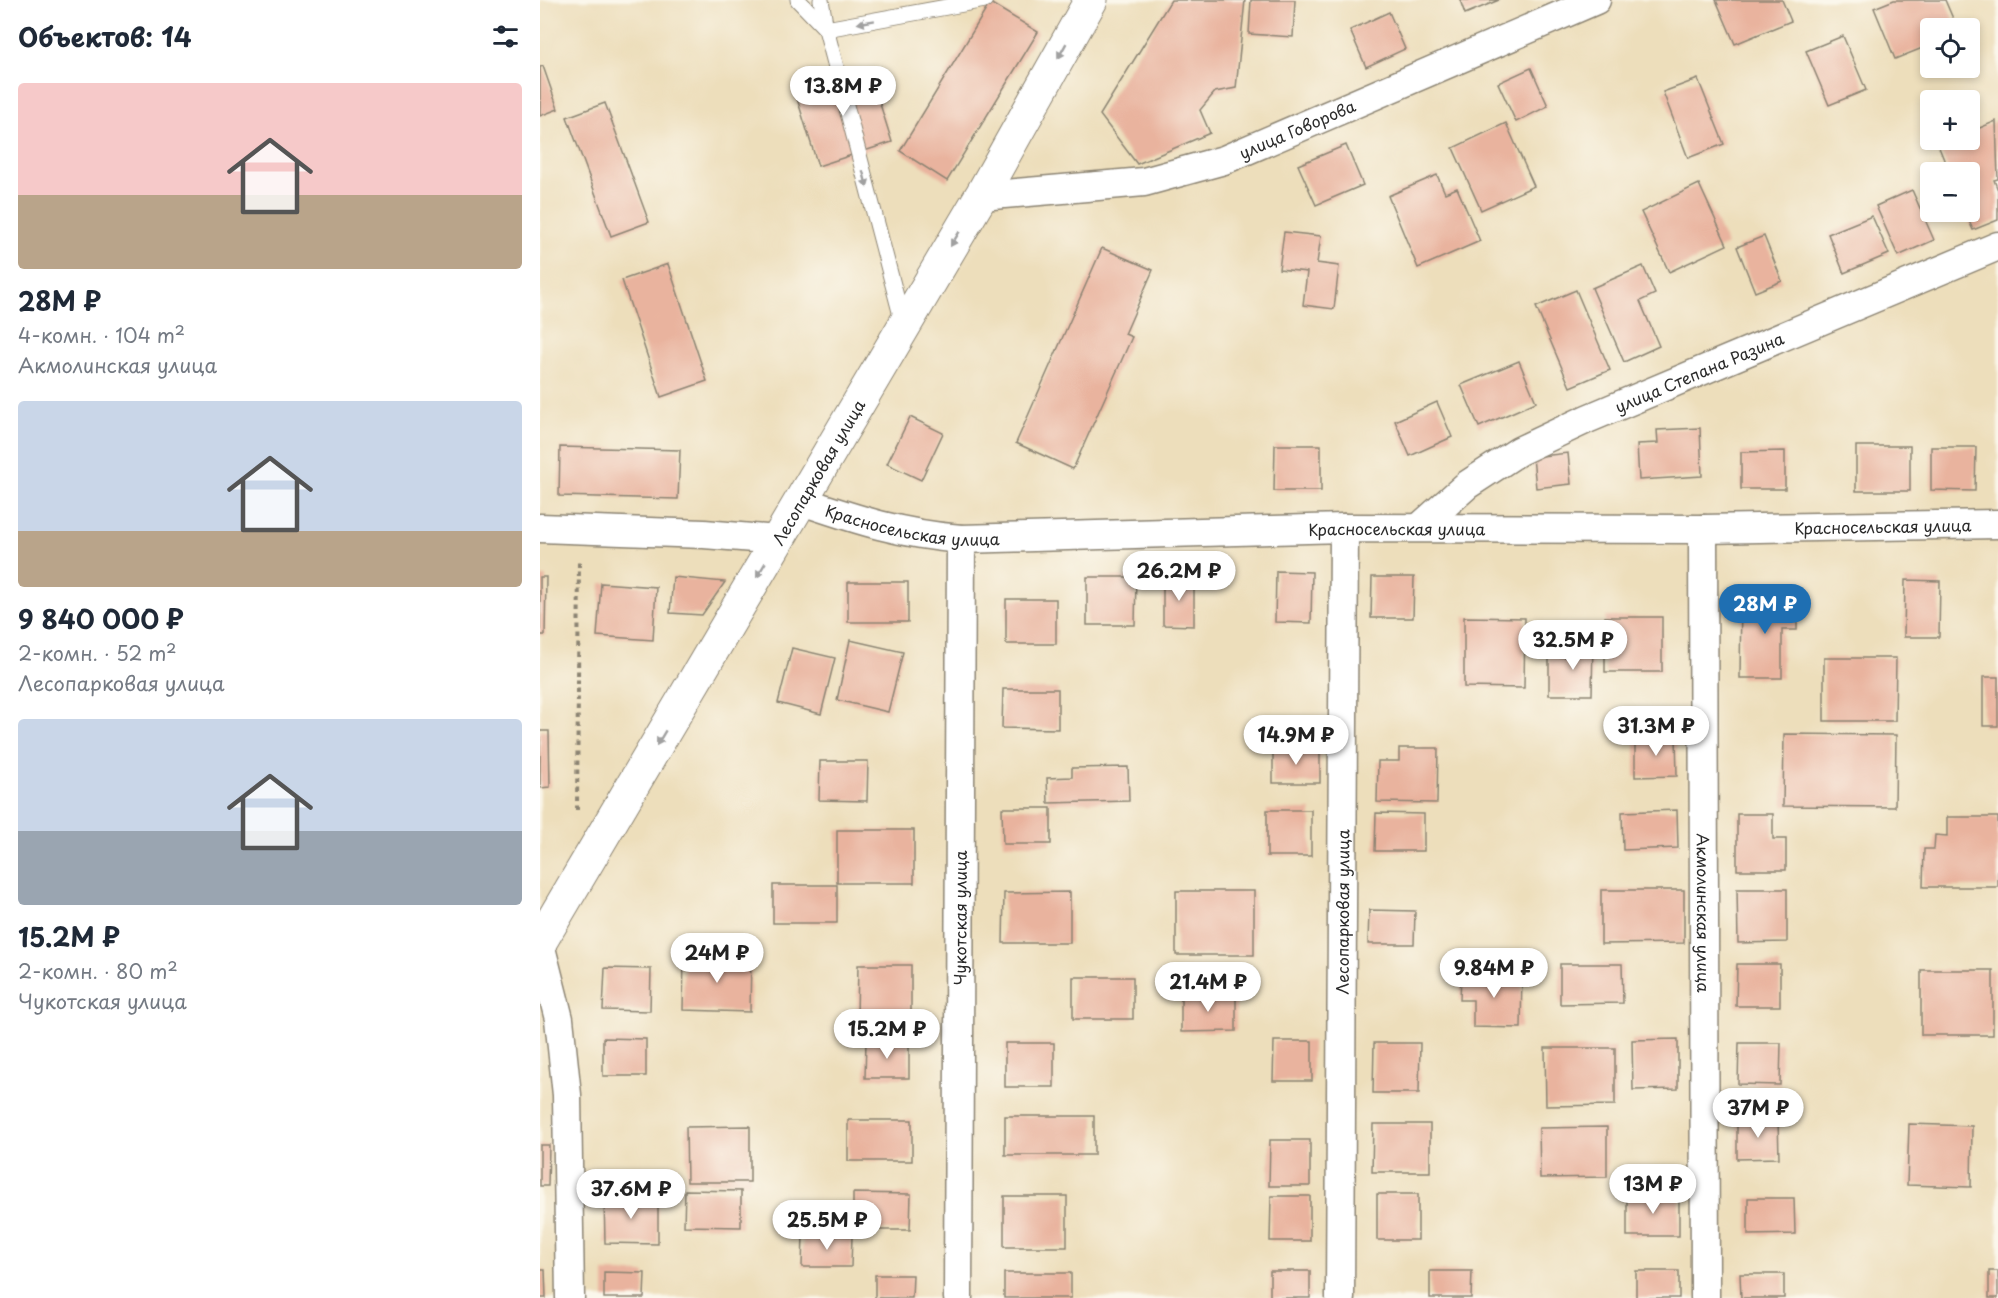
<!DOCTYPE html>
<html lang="ru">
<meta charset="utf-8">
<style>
body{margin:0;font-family:"Playpen Sans",sans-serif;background:#f2f2f3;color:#1f2937;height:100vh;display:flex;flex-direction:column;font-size:22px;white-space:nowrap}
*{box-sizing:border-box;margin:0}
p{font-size:20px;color:#747a83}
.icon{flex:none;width:33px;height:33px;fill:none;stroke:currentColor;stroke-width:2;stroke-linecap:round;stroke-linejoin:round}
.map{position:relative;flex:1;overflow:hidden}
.details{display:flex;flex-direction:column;background:#fff;width:540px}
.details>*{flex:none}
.buttons{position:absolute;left:1380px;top:18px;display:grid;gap:12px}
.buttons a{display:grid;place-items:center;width:60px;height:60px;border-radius:6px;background:#fff;box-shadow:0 3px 9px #0003;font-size:30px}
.price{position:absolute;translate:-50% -51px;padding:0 14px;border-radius:21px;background:#fff;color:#222;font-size:20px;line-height:39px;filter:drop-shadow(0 2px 3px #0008)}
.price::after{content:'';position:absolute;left:50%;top:36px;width:18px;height:14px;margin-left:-9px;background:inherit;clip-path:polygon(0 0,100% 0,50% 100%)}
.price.active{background:#1f6fb2;color:#fff}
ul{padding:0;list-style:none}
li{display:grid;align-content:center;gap:12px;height:318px;padding:0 18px}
li span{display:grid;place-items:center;height:186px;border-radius:6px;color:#555}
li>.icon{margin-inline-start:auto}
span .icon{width:108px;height:108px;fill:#fffc;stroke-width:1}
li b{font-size:26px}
h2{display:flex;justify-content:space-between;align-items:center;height:72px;padding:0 18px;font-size:26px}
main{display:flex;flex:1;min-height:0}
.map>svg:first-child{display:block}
.building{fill:#e9b39e}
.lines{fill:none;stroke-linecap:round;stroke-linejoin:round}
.service-casing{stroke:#8c8473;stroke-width:17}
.minor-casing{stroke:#8c8473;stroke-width:31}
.tertiary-casing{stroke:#8c8473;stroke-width:35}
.path{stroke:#8c8473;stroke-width:4;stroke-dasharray:4.5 4.5;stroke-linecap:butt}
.service{stroke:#fff;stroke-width:15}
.minor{stroke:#fff;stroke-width:28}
.tertiary{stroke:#fff;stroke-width:33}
.oneway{fill:#a0a0a0}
.labels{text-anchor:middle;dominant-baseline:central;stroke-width:5;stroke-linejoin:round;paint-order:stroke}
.street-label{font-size:16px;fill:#2b2b2b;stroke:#fbf7ec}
</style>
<main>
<section class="details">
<h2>Объектов: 14<svg class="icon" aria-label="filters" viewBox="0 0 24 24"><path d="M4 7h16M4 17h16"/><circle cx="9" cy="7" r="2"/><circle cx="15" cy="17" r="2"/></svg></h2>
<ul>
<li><span style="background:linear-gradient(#f6c9c9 60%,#b9a48a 0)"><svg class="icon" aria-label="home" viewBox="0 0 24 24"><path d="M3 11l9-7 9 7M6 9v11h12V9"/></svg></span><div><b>28M ₽</b><p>4-комн. · 104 m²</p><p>Акмолинская улица</p></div></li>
<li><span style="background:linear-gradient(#c9d6e8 70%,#b9a48a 0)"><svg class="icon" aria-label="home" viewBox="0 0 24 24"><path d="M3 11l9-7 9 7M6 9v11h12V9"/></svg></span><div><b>9 840 000 ₽</b><p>2-комн. · 52 m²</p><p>Лесопарковая улица</p></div></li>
<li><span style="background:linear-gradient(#c9d6e8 60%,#9aa5b1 0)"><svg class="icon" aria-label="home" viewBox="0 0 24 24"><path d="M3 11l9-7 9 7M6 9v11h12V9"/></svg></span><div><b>15.2M ₽</b><p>2-комн. · 80 m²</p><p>Чукотская улица</p></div></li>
</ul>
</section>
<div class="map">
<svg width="1458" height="1298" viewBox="0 0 1458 1298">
<rect width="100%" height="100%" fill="#fbf7ec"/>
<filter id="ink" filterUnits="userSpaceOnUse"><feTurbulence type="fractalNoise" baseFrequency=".0167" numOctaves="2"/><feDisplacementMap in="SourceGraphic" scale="12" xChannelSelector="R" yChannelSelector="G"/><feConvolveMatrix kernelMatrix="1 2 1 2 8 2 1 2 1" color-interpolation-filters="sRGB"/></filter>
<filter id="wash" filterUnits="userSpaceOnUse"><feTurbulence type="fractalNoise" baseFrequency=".008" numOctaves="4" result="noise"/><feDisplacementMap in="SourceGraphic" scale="24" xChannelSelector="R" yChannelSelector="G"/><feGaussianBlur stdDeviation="1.35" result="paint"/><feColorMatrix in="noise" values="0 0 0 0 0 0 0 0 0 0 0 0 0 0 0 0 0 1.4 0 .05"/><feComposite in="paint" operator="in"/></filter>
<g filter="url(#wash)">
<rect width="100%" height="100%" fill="#eddebb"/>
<g id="blocks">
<g class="building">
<polygon points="631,0 705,0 696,88 675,92 660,110 670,133 597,164 560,115"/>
<polygon points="711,0 755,0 753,37 709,34"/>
<polygon points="920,0 959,0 925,14"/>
<polygon points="1176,0 1242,0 1251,21 1195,44"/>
<polygon points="1354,0 1405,0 1417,28 1390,28 1390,45 1355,59 1334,8"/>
<polygon points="450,3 498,32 407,181 360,151"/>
<polygon points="849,12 865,49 826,67 810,30"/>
<polygon points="1303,36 1326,90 1289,105 1266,51"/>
<polygon points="3,66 18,109 0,116 0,67"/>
<polygon points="991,68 1008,106 976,122 958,83"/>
<polygon points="329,69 352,142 278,166 255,92"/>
<polygon points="1158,79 1184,144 1148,158 1123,92"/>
<polygon points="65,103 109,222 71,236 27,117"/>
<polygon points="1456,121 1458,179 1454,180 1458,190 1458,220 1433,230 1425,212 1430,212 1430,172 1409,172 1398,145 1412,140 1430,140 1430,132"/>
<polygon points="966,123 994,186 941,210 913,148"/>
<polygon points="806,145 823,185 776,205 758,165"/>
<polygon points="897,175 905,193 917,188 940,241 878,268 848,196"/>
<polygon points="1159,184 1187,245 1129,272 1101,212"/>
<polygon points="1372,190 1394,240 1358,256 1336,206"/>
<polygon points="1332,216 1349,254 1304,273 1288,234"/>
<polygon points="744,232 781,236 777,263 799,266 794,309 763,305 767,272 739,269"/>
<polygon points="1224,236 1242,281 1215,292 1197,247"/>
<polygon points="562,248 613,270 585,334 592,337 533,469 476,443"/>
<polygon points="128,264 167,381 121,397 82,280"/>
<polygon points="1103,266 1115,294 1100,301 1119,346 1084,362 1052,288"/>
<polygon points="1036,290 1070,370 1030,387 996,307"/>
<polygon points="979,361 996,402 939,427 921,385"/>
<polygon points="897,402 912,437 870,456 855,421"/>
<polygon points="370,417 403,433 381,480 347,464"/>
<polygon points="1160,428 1162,476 1099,480 1097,444 1118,443 1117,430"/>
<polygon points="735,445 781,445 781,491 734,491"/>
<rect x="1316" y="446" width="54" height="45"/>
<polygon points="20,447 140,450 138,499 19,496"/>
<polygon points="1391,447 1436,447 1435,491 1391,490"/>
<polygon points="1245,451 1245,489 1201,489 1201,452"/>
<polygon points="1028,453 1031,484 996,488 993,457"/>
<polygon points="736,571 772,572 771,623 735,622"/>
<polygon points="0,577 6,577 5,635 0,635"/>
<polygon points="133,577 185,582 162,615 130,613"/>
<polygon points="547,577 596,577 595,625 547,625"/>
<polygon points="832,577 874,577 873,618 831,618"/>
<polygon points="623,579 654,579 654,626 623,625"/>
<polygon points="1365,580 1400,581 1399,637 1364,637"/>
<rect x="308" y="582" width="60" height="40"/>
<polygon points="61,583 116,587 113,640 57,636"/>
<polygon points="1201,598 1257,598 1257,630 1242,630 1242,678 1200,678"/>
<rect x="466" y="599" width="50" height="45"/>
<polygon points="924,617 985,618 984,688 924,687"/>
<rect x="1065" y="617" width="57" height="55"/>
<polygon points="310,640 363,652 348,712 297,700"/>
<polygon points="1028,641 1053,641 1052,695 1009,695 1009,657 1027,657"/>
<polygon points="252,648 295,658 281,714 238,703"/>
<polygon points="1284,658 1356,658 1355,721 1284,721"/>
<rect x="1443" y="677" width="15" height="49"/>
<polygon points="463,689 518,689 518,729 462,728"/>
<polygon points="0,731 9,731 10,787 0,788"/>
<polygon points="1244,734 1356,735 1355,807 1243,806"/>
<polygon points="1136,736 1137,776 1095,777 1095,737"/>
<polygon points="859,748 898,748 897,803 837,802 838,761 859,761"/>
<rect x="733" y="749" width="47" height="34"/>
<polygon points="280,761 328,761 327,801 279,800"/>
<polygon points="588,767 589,801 508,803 507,778 532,777 532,768"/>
<polygon points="462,808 511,808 511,844 463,844"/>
<rect x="727" y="810" width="44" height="46"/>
<polygon points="1137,810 1138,848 1083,850 1082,812"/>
<polygon points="836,813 884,814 884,851 835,851"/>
<polygon points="1197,814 1233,814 1233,839 1246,839 1246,870 1197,870"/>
<polygon points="1407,817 1458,817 1458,887 1383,887 1384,849 1394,849 1395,835 1407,836"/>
<rect x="297" y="830" width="77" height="53"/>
<rect x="233" y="885" width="64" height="38"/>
<polygon points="1197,889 1247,889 1247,942 1198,943"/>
<polygon points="1061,890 1144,890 1144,943 1061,944"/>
<rect x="636" y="891" width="78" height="64"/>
<polygon points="530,892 530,943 463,943 464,893"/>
<polygon points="829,910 875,911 874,944 828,944"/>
<polygon points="144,956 211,957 210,1012 143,1010"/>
<polygon points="1020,964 1082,964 1083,1003 1020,1004"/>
<polygon points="1197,964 1240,964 1240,1006 1196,1006"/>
<polygon points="318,965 371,965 371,1017 317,1017"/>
<polygon points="65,968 111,969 110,1011 63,1010"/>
<rect x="1381" y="970" width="72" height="65"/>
<polygon points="921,974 982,974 981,1028 933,1027 933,1000 920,1000"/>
<rect x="533" y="977" width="60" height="42"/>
<polygon points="641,995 696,995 696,1031 641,1032"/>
<polygon points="63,1038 106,1039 106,1076 63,1076"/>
<polygon points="1138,1039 1138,1089 1093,1090 1092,1040"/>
<polygon points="326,1041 369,1041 369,1078 325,1078"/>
<polygon points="734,1041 772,1041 772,1081 733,1081"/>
<rect x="465" y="1043" width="49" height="44"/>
<polygon points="834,1043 880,1043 879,1093 833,1093"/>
<polygon points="1199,1043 1241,1043 1240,1085 1198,1084"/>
<polygon points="1005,1048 1075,1048 1075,1105 1006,1106"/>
<rect x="465" y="1116" width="89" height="39"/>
<polygon points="1197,1119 1238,1119 1239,1158 1197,1159"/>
<rect x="308" y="1120" width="64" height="41"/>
<polygon points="833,1124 890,1124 890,1172 832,1172"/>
<polygon points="1369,1124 1432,1126 1431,1187 1367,1185"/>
<polygon points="210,1126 210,1182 147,1182 146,1127"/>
<polygon points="1067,1127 1067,1177 1000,1178 999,1128"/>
<polygon points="730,1140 770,1140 770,1186 729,1186"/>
<polygon points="0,1145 9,1145 8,1186 0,1186"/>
<polygon points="145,1190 201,1191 201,1227 144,1226"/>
<polygon points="313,1193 371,1194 370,1230 313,1230"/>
<rect x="837" y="1194" width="41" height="46"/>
<rect x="1087" y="1194" width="52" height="42"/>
<polygon points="64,1196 118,1196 118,1244 65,1243"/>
<rect x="464" y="1196" width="63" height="51"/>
<polygon points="731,1196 770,1196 770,1241 730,1241"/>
<polygon points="1208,1198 1254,1198 1255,1234 1208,1235"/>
<polygon points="263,1235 312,1236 311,1267 262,1267"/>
<polygon points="0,1270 5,1270 6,1298 0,1298"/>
<rect x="730" y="1271" width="40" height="27"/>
<polygon points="890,1271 932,1271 931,1298 890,1298"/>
<rect x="1096" y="1271" width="43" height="27"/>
<rect x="1449" y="1271" width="9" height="27"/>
<polygon points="64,1272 105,1273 104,1298 64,1298"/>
<rect x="464" y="1273" width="67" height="25"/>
<polygon points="1200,1274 1244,1274 1244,1298 1201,1298"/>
<polygon points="335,1275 373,1275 372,1298 335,1298"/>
</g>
</g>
</g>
<g filter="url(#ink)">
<use href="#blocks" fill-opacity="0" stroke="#8c8473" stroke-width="1.5"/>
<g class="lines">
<defs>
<g id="service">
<polyline points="258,0 286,29"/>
<polyline points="281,0 286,29"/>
<polyline points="363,323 286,29 445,0"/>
</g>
<g id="minor">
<path id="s1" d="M441 196 604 182 684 160 1056 0"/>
<path id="s2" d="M262 501C318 520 361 534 421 539L804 528 1163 529 1458 524"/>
<path id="s3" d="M880 527 927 485 979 451 1047 419 1458 246"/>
<polyline points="0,528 164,534 238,540"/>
<path id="s4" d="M1163 529 1165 1298"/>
<polyline points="0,944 19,1019 27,1095 30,1298"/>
<path id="s5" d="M418 1298 421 539"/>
<path id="s6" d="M800 1298 804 528"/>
</g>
<g id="tertiary">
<path id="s7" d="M0 942 441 196 551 0"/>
</g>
</defs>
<use href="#service" class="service-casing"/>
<use href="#minor" class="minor-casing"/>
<use href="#tertiary" class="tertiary-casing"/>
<polyline class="path" points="37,810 39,559"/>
<use href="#service" class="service"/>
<use href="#minor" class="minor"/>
<use href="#tertiary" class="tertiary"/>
</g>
<defs><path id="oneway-solid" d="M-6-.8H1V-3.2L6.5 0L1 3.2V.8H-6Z" transform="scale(1.5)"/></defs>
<g class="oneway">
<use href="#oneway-solid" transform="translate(326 22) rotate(170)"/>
<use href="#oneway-solid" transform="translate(522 51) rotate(119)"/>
<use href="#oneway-solid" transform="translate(325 179) rotate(75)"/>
<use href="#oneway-solid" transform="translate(415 239) rotate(121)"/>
<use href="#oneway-solid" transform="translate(221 570) rotate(121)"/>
<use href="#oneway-solid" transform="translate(121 738) rotate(121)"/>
</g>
</g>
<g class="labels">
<g class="street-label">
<text stroke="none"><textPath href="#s1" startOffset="326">улица Говорова</textPath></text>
<text stroke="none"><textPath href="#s3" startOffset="322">улица Степана Разина</textPath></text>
<text stroke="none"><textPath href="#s7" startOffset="546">Лесопарковая улица</textPath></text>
<text stroke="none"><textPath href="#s2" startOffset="114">Красносельская улица</textPath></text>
<text stroke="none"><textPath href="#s2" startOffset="1086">Красносельская улица</textPath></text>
<text stroke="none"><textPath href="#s2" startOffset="600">Красносельская улица</textPath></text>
<text stroke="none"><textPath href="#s6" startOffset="386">Лесопарковая улица</textPath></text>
<text stroke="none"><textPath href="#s4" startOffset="384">Акмолинская улица</textPath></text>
<text stroke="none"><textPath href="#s5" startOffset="380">Чукотская улица</textPath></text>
</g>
</g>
</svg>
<div class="buttons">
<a><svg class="icon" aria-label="locate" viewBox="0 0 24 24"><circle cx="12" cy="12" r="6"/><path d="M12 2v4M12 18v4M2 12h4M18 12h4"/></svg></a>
<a>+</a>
<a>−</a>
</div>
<b class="price" style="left:303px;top:117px">13.8M ₽</b>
<b class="price" style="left:639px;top:602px">26.2M ₽</b>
<b class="price active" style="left:1225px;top:635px">28M ₽</b>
<b class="price" style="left:1033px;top:671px">32.5M ₽</b>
<b class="price" style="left:1116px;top:757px">31.3M ₽</b>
<b class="price" style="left:756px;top:766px">14.9M ₽</b>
<b class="price" style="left:177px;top:984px">24M ₽</b>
<b class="price" style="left:954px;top:999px">9.84M ₽</b>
<b class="price" style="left:668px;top:1013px">21.4M ₽</b>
<b class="price" style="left:347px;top:1060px">15.2M ₽</b>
<b class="price" style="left:1218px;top:1139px">37M ₽</b>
<b class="price" style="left:1113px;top:1215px">13M ₽</b>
<b class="price" style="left:91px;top:1220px">37.6M ₽</b>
<b class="price" style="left:287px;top:1251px">25.5M ₽</b>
</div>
</main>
